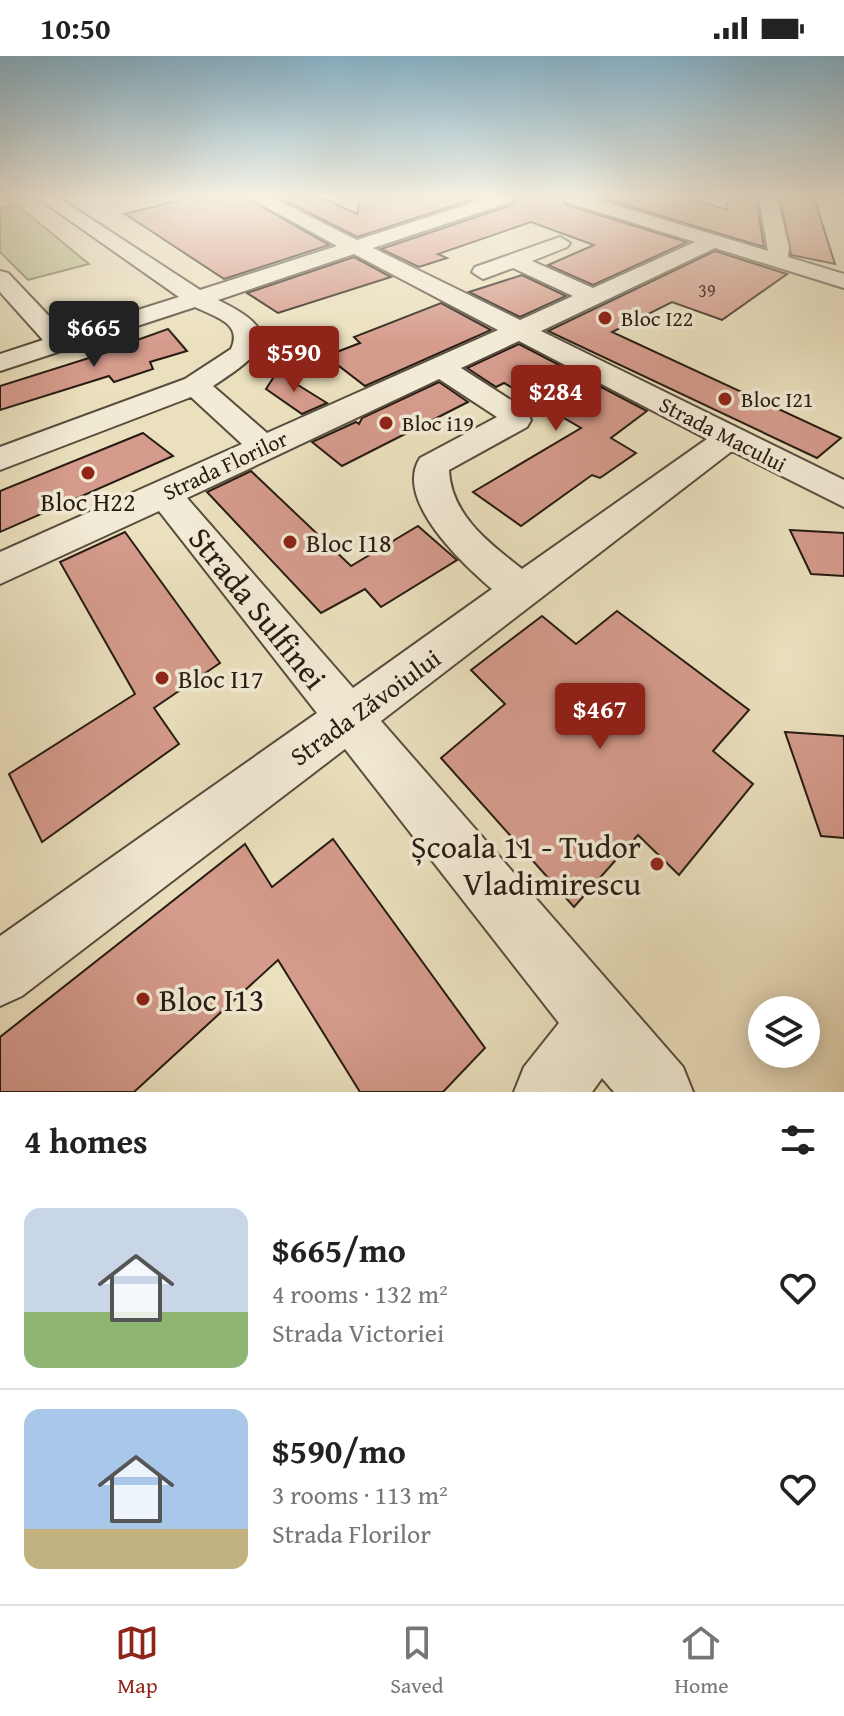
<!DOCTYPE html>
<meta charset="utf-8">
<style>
body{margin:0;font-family:"Gentium Book Plus",serif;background:#f6f6f6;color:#222;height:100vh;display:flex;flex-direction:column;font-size:30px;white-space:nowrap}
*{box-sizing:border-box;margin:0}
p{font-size:26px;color:#767676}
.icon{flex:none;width:44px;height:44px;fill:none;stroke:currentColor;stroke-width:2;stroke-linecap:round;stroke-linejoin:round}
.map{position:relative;height:1036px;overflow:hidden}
.sheet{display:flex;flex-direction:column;background:#fff;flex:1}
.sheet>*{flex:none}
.tools{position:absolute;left:748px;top:940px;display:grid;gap:16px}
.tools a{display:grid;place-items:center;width:72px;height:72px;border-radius:50%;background:#fff;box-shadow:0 4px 20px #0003;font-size:40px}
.price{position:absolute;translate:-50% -68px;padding:0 18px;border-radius:8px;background:#8f2418;color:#fff;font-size:26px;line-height:52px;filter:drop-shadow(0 2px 4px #0008)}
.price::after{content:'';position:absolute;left:50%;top:48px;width:24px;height:18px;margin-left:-12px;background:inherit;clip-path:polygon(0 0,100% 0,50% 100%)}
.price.selected{background:#222;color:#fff}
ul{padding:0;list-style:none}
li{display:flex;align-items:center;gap:24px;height:200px;padding:0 24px}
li+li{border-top:2px solid #e0e0e0}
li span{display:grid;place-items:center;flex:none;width:224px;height:160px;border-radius:16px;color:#555}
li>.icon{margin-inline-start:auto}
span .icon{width:96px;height:96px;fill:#fffc;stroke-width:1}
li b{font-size:34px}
h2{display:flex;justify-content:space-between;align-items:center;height:96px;padding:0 24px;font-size:34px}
.status{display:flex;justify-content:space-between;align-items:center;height:56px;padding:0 40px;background:#fff;direction:ltr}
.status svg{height:22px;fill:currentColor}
.menu{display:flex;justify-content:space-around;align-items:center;height:112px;border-top:2px solid #e0e0e0;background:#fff;font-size:22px;color:#767676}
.menu a{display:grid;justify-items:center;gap:4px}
.menu .selected{color:#8f2418}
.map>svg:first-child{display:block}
.green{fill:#bbc18f;stroke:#716e51;stroke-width:2}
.building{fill:#d59b8c;stroke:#271c13;stroke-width:2}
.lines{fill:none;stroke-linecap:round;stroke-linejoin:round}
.minor-casing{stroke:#584d3e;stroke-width:4}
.minor{fill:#f2ebd5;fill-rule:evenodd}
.poi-dot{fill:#8f2418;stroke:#f2ebd5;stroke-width:3}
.labels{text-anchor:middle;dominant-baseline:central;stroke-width:7;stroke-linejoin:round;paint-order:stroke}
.far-number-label{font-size:18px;fill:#523c31}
.far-poi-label{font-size:22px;fill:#271c13;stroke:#f2ebd5;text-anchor:start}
.far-street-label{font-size:22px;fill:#271c13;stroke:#f2ebd5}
.poi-label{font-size:26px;fill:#271c13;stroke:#f2ebd5;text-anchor:start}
.street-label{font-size:26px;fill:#271c13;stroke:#f2ebd5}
.near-street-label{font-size:32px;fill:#271c13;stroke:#f2ebd5}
.near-poi-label{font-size:32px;fill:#271c13;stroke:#f2ebd5;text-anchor:end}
</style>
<div class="status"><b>10:50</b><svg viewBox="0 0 49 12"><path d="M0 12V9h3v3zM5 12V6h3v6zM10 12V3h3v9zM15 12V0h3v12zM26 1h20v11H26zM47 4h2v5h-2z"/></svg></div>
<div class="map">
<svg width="844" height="1036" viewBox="0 0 844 1036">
<rect width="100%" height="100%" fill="#ebe0be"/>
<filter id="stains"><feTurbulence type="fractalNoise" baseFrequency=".0025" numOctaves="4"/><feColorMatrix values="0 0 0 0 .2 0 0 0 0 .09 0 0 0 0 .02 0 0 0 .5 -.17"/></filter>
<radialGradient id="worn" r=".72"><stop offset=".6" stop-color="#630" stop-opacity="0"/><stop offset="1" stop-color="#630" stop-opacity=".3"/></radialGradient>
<polygon class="green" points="16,148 89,208 28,224 0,196 0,152"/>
<g class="building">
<polygon points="188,142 247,142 329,189 224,223 125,158"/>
<polygon points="280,142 322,142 357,158 360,142 477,142 357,181"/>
<polygon points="517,142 561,142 566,149 687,186 593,229 548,209 594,189 531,166 438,198 447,202 419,211 381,193 512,149"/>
<polygon points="602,142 688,142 728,154 726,142 756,142 764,191"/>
<polygon points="780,142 814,142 835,208 791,199"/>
<polygon points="715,195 787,218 722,264 672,246 612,276 841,382 817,402 548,275"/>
<polygon points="354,201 391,221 278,257 247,237"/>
<polygon points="522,219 566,240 520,261 469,236"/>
<polygon points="441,247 491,274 365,330 326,300 360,287 354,281"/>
<polygon points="168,273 187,295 150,306 153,313 114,326 109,320 0,354 0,330 124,291 123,289"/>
<polygon points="519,288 647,355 611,382 636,397 600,422 592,419 521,470 473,436 581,372 504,327 496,331 467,312"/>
<polygon points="277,316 327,347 302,358 266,333"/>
<polygon points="439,326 468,346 342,410 312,386 356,366 359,368 362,362"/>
<polygon points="143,377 173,400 0,476 0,435"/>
<polygon points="251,415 351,510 418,470 457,504 381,551 365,533 321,557 207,436"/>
<polygon points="790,474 844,477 844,520 811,518"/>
<polygon points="125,476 220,607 154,652 179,688 42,786 9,718 135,638 60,506"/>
<polygon points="617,555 749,654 713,695 753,728 679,819 638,779 574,851 441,702 505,648 471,614 542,560 576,588"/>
<polygon points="785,676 844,680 844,782 821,780"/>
<polygon points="333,783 485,992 443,1036 360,1036 278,904 134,1036 0,1036 0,981 245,788 272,831"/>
</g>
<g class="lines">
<defs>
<path id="minor" d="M38 142H59L200 234 337 190 250 142H273L357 184 487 142H514L511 146 373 192 520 264 573 240 513 212 483 223 472 216 475 211 560 181 570 187 567 191 532 205 593 232 695 186 567 146 564 142H592L768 195 759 142H777L789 191 788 201 844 218V232L715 192 541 275 844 424V451L732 395 381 665 683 1011 693 1036H614L602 1022 592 1036H514L524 1011 559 967 345 693 22 940 0 950V880L317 657 159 455 0 528V496L242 388 191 341 0 414V391L185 323 231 293C243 267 215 261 195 251L0 315V298L43 284 0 236V215L8 217 65 277 179 241ZM354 198 498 274 267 377 213 330C265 296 287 277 218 244ZM519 285 707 383 522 513C489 487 451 459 449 414L527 371 531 364 525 353 461 312ZM439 323 497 361 420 402C393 444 464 509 492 533L353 632 187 442Z"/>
</defs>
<use href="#minor" class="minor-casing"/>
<use href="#minor" class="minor"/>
</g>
<linearGradient id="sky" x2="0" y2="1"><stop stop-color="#88b8d2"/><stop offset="0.49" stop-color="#f6f1e2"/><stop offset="1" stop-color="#f6f1e2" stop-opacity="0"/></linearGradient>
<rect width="844" height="287" fill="url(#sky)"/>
<g class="poi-dot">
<circle cx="605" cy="262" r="8"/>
<circle cx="725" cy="343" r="8"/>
<circle cx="386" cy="367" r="8"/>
<circle cx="88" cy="417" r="8"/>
<circle cx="290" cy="486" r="8"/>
<circle cx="162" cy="622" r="8"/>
<circle cx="657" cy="808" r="8"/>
<circle cx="143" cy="943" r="8"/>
</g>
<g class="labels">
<g class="far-number-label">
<text x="707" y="234">39</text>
</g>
<g class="far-poi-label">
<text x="621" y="262">Bloc I22</text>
<text x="741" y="343">Bloc I21</text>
<text x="402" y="367">Bloc i19</text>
</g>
<g class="far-street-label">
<text transform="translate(723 378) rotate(27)">Strada Macului</text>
<text transform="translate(225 409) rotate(-25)">Strada Florilor</text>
</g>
<g class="poi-label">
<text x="88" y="445" text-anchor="middle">Bloc H22</text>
<text x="306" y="486">Bloc I18</text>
<text x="178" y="622">Bloc I17</text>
</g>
<g class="street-label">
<text transform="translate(365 651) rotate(-36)">Strada Zăvoiului</text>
</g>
<g class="near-street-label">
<text transform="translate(258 552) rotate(51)">Strada Sulfinei</text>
</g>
<g class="near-poi-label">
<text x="641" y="790">Școala 11 - Tudor<tspan x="641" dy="37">Vladimirescu</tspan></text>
<text x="159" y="943" text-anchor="start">Bloc I13</text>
</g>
</g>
<rect width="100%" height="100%" filter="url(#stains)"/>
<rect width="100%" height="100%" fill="url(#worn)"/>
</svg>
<div class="tools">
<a><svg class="icon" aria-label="layers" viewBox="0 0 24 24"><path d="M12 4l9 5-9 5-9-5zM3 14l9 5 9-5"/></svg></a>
</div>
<b class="price selected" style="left:94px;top:313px">$665</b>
<b class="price" style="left:294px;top:338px">$590</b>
<b class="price" style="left:556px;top:377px">$284</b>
<b class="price" style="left:600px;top:695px">$467</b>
</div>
<section class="sheet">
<h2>4 homes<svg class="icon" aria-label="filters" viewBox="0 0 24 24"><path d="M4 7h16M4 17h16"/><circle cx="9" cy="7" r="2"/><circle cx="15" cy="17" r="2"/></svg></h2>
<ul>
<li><span style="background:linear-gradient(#c9d6e8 65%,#8fb573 0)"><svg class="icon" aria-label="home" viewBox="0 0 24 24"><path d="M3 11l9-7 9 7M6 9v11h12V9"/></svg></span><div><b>$665/mo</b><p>4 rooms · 132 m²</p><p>Strada Victoriei</p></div><svg class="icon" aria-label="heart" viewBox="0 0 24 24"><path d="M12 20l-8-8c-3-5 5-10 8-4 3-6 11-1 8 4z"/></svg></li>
<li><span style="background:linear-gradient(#a9c7e8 75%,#c2b280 0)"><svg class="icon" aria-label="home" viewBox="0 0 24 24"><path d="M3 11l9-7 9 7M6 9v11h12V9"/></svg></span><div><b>$590/mo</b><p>3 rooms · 113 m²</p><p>Strada Florilor</p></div><svg class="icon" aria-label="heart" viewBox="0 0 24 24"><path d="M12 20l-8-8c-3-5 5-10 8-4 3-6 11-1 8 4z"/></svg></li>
</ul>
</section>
<nav class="menu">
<a class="selected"><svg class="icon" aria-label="map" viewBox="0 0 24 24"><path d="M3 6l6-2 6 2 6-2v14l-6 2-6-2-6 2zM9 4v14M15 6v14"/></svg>Map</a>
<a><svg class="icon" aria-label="saved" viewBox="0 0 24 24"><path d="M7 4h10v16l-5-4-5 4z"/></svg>Saved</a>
<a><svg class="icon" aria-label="home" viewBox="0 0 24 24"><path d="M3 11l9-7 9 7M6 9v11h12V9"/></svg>Home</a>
</nav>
